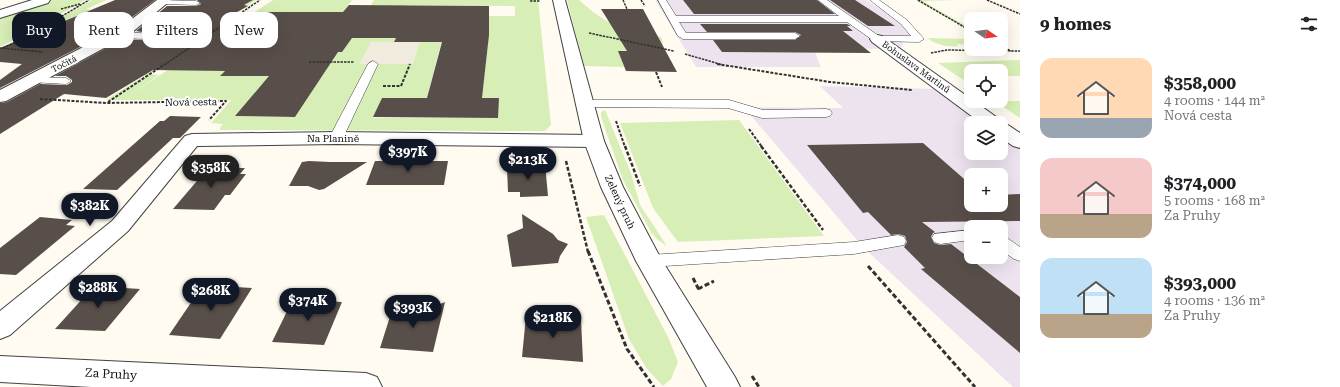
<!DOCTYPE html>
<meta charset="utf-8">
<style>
body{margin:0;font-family:"Roboto Serif",serif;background:#f2f2f2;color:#202124;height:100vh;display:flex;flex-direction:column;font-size:15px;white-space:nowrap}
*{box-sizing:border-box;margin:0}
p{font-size:13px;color:#757577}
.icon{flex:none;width:22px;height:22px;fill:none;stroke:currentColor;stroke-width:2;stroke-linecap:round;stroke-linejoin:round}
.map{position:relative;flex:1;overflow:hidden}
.details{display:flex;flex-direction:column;background:#fff;width:320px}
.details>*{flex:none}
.hud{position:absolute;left:12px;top:12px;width:380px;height:36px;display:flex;gap:8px}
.needle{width:26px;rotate:103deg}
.buttons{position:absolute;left:964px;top:12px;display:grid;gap:8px}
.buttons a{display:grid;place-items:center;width:44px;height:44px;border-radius:8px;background:#fff;box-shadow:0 4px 16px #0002;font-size:20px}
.price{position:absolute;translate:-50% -34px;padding:0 9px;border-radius:14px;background:#111827;color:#fff;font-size:13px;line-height:26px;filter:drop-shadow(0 1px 2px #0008)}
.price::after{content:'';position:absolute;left:50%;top:24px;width:12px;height:9px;margin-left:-6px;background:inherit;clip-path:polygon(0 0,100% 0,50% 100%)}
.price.selected{background:#222;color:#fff}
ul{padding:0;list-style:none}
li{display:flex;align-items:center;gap:12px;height:100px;padding:0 20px}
li span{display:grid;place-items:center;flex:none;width:112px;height:80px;border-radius:12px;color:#555}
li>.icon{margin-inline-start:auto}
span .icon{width:48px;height:48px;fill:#fffc;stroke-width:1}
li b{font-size:17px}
h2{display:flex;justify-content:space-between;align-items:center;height:48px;padding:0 20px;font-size:17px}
.tag{padding:0 14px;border-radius:12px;background:#fff;box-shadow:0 4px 16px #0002;font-size:14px;line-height:36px}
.tag.selected{background:#111827;color:#fff}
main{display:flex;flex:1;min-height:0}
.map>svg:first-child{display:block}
.industrial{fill:#ece3ee;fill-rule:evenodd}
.green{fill:#d7eeb6}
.plaza{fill:#f1ebde}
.building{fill:#594f4a}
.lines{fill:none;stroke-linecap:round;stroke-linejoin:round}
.service-casing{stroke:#424242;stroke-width:1}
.minor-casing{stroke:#424242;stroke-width:2}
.tertiary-casing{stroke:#424242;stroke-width:2}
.path-far3{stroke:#313131;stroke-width:1.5;stroke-dasharray:2.5 1;stroke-linecap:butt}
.path-far2{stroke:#313131;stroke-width:2;stroke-dasharray:3 1.5;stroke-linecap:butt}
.path-far1{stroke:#313131;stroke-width:2.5;stroke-dasharray:4 2;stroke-linecap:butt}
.path{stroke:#313131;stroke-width:3;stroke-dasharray:5 2.5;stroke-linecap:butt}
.service{fill:#fff;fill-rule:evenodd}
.minor{fill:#fff;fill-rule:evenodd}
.tertiary{fill:#fff;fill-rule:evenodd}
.labels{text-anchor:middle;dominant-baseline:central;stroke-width:4;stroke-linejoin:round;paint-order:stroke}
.far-street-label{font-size:9px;fill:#0f0f0f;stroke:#fff}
.street-label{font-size:10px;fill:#0f0f0f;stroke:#fff}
.near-street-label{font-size:12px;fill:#0f0f0f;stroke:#fff}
</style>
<main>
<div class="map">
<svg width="1020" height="387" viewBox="0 0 1020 387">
<rect width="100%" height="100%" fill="#fffbf1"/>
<g class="industrial">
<polygon points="655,0 866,0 913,29 899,49 814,48 817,58 821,67 696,67"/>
<path d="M820 86 935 89 983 123H971V153H1001V136L1020 150V387H1013L862 246 747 111 746 107 843 108ZM971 175H1001V205H971ZM971 227H1001V257H971Z"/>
</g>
<g class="green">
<polygon points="51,0 86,0 2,46 0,46 0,17"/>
<polygon points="92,0 107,0 86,9 91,10 64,21 108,32 97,40 36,35 55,21"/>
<polygon points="242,0 256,0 170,62 148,74 159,75 124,99 273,0 352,0 318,48 205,70 225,71 221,76 235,76 240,71 308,52 236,116 295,117 326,70 304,70 350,38 396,38 394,42 409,42 411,38 454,38 453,44 441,44 429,89 442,89 440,98 382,98 373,118 497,118 498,98 461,98 462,89 483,89 488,44 474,16 515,16 515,6 407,5 403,15 358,26 374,0 538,0 551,125 545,131 220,130 220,128 223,124 211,123 231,100 106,100 144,76 134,75 196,32 247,6 244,5 251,1"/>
<polygon points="567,0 579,0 593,12 610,23 651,32 662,38 663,46 646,51 619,51 624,67 584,66"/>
<polygon points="916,0 959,0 922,1 971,29 971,32"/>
<path d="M927 38 971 39V45L957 44 958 46C947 48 935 44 927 38Z"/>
<polygon points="1020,60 1020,76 1001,76 1001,71 971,71 971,85 938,63"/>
<polygon points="995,101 1020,101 1020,118"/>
<polygon points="605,110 631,173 640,205 667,246 658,240 652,234 623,180 601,117 601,112"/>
<polygon points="739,120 824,236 678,242 653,208 620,123"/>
<polygon points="604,215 669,339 678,362 671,379 663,386 647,369 629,339 586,217"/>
</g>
<polygon class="plaza" points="371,42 420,42 413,64 359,64"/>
<g class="building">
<polygon points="115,0 155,0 119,27 0,88 0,80 22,64 0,62 0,48"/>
<polygon points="197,0 253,0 244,5 248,6 237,12 343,12 349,5 489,6 489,35 482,98 499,98 498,118 373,117 382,98 427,98 442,42 394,42 396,38 352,38 342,52 338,52 295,117 235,116 269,76 220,76 225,71 153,70 106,98 64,94 0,134 0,103 7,102 40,84 67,85 72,82 72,80 66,76 55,76 123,39 141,40 147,37 147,35 142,32 136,31 167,6 196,6 201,4"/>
<polygon points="683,0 817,0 835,14 694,14"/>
<polygon points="830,0 855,0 895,26 868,26"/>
<polygon points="601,9 643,9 677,72 626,71 618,51 627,51"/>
<polygon points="700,24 847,24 851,26 847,26 853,31 843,31 871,53 722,52 713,40 795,40 801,35 795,32 707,32"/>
<polygon points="170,116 201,117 180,138 173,138 117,190 83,189 160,121 164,121"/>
<polygon points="923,143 971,185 971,205 1001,205 1001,195 1020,194 1020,221 922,222 935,232 933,233 931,237 934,243 940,245 951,244 1020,297 1020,353 921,269 925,268 904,247 907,242 905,236 898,234 891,235 868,212 863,213 807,145"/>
<polygon points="309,161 330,162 367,162 324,189 319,190 308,186 289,186 302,162"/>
<polygon points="375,161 448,161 444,185 366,185"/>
<polygon points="545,164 548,196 520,197 520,192 508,192 507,169 519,169 519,165"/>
<polygon points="208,168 245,168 240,174 246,174 230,195 225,195 214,210 173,209"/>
<polygon points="522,214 553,234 558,240 568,244 560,256 558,263 512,267 507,235 523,228"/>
<polygon points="40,217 72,220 66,225 75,226 16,275 0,274 0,248"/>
<polygon points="203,285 252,288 220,339 169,335"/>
<polygon points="94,286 140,289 105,331 55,329"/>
<polygon points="293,299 342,302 324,345 272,342"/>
<polygon points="445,302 433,352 380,348 393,307 428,309"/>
<polygon points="526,316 581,319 583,362 522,357"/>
</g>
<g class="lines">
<defs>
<g id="service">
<polygon points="159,0 196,1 200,3 196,5 162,4 158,2"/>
<polygon points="658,0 666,0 676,16 839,16 818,0 827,0 879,36 911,36 901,24 870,0 879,0 907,20 924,39 919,42 874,41 847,22 679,22 686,33 795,33 800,36 795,39 683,39 678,36"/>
<polygon points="116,32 141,33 146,36 141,39 113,37 111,35 113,33"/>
<polygon points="373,61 378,64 343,138 341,141 331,141 329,138 368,64"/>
<polygon points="34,77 66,78 71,81 66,84 30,82 29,80 30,78"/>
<polygon points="585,100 729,100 763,110 826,109 830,110 832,113 830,116 826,117 762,118 728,108 581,107 579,104 581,101"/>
<polygon points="971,230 971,240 940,244 934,242 932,238 934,234"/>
<polygon points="898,235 904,237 906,241 904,245 854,254 649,267 643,265 640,261 643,257 649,255 854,242"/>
<polygon points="1001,236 1007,238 1020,247 1020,261 1014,259 1001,250"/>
</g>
<g id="minor">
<polygon points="32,0 50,0 48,3 0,18 0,10"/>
<polygon points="157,0 171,0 130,34 6,101 0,102 0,90 120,28"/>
<polygon points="877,35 882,36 971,99 971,101 974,101 999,119 1002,124 1008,125 1020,133 1020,148 1013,146 1001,138 1001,123 981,123 872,42 870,39 872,36"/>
<polygon points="336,132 594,135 601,137 604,141 601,145 594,147 336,144 197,146 128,231 10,335 0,339 0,311 112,221 185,136 192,134"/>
<polygon points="0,356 366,373 377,377 382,387 91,387 0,382"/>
</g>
<polygon id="tertiary" points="553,0 565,0 604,141 623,187 661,259 735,377 740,387 707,387 636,261 601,187 584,141"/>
</defs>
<use href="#service" class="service-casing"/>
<use href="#minor" class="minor-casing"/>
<use href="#tertiary" class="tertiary-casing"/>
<g class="path-far3">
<polyline points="623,0 627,9"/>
<polyline points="641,0 645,6"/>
<polyline points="918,0 971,31"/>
<polyline points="987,0 1020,14"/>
<polyline points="530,1 540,1"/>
<polyline points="61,9 80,4"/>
<polyline points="589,33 674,51"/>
<polyline points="1001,46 1011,51"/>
<polyline points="0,48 43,52"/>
<polyline points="3,48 27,37 89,0"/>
<polyline points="931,53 947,50 1020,51"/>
<polyline points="685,54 723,65"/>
<polyline points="309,62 354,62"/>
<polyline points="164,65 260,0"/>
</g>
<g class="path-far2">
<polyline points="717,64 830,82 912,90"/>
<polyline points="656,72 662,87"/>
<polyline points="383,86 401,86 410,64"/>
<polyline points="40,99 107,103 226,101 209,120"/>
<polyline points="108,102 165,64"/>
<polyline points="616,121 625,147"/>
<polyline points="749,129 762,147"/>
</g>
<g class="path-far1">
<polyline points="625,146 640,186"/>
<polyline points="761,146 823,230"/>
<polyline points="566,161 588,252"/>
</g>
<g class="path">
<polyline points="588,251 627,349 654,387"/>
<polyline points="868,266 975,387"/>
<polyline points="693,278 699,290"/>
<polyline points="698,289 714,281"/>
<polyline points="752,376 759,387"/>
</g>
<use href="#service" class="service"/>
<use href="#minor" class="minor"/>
<use href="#tertiary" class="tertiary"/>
</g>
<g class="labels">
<g class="far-street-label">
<text transform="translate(64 64) rotate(-27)">Točitá</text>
<text transform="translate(916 67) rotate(36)">Bohuslava Martinů</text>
</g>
<g class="street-label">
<text transform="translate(191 102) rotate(-1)">Nová cesta</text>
<text x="333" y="138">Na Planině</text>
<text transform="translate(620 202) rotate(65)">Zelený pruh</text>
</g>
<g class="near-street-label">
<text transform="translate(111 374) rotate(3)">Za Pruhy</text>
</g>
</g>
</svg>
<div class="buttons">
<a><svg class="needle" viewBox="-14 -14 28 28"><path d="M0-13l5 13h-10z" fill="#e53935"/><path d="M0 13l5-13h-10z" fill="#757577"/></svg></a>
<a><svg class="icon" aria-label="locate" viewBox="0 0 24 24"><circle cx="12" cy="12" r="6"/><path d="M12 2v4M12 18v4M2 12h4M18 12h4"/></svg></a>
<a><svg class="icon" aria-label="layers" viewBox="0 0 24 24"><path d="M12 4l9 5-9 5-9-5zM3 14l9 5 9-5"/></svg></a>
<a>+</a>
<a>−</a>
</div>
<b class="price" style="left:408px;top:173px">$397K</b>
<b class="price" style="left:528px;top:181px">$213K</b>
<b class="price selected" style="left:211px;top:189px">$358K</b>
<b class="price" style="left:90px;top:227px">$382K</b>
<b class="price" style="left:98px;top:309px">$288K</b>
<b class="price" style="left:211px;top:312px">$268K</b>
<b class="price" style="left:308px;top:322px">$374K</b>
<b class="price" style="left:413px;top:329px">$393K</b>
<b class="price" style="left:553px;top:339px">$218K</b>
<div class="hud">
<a class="tag selected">Buy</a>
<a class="tag">Rent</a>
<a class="tag">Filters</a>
<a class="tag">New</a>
</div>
</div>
<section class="details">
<h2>9 homes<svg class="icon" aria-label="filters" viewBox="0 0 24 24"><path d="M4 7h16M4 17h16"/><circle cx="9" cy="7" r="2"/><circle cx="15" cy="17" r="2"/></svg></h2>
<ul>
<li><span style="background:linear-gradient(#ffd9b3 75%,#9aa5b1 0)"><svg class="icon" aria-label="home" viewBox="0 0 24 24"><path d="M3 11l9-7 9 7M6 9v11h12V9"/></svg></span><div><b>$358,000</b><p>4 rooms · 144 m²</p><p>Nová cesta</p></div></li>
<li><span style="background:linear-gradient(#f6c9c9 70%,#b9a48a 0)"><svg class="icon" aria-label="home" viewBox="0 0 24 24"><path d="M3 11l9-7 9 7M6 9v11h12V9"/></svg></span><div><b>$374,000</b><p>5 rooms · 168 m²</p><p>Za Pruhy</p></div></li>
<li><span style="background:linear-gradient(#bfe0f5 70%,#b9a48a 0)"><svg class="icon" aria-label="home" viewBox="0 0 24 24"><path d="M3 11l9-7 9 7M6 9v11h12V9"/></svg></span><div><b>$393,000</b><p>4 rooms · 136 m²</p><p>Za Pruhy</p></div></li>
</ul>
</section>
</main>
